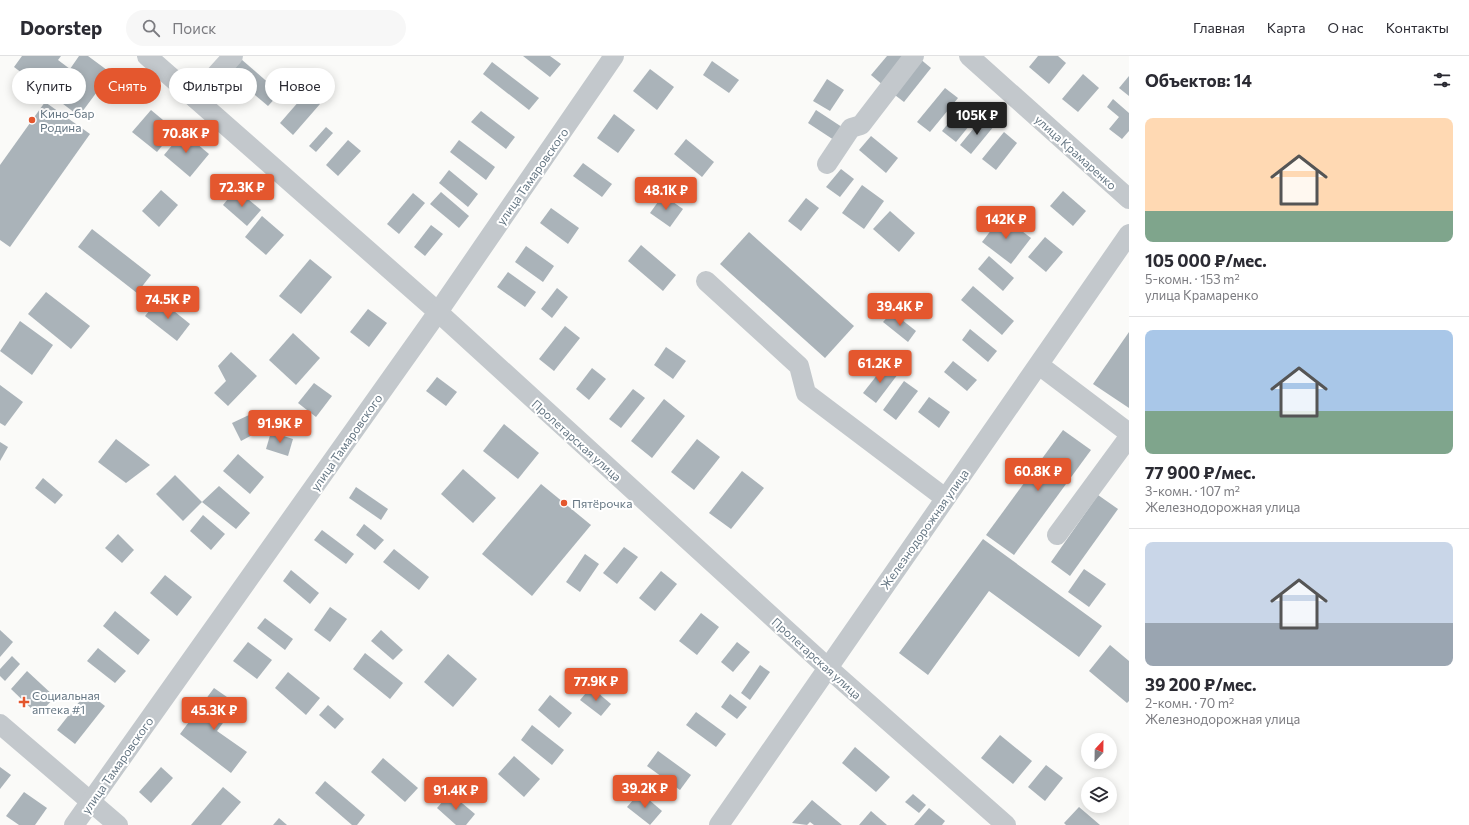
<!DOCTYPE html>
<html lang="ru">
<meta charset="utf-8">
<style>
body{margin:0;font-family:Commissioner,sans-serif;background:#f7f7f7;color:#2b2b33;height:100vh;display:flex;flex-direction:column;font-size:15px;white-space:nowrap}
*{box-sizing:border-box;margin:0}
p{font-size:13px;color:#7c7c81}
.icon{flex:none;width:22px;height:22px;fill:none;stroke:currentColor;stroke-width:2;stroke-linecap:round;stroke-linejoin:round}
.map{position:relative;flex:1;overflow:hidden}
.details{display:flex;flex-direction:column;background:#fff;width:340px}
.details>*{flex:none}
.guide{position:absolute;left:12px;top:12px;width:380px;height:36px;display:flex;gap:8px}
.needle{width:26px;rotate:22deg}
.tools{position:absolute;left:1081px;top:677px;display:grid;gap:8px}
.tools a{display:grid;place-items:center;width:36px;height:36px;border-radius:50%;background:#fff;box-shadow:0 2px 10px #0003;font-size:20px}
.price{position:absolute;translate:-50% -34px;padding:0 9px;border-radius:4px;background:#e4572e;color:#fff;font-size:13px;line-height:26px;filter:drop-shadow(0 1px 2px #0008)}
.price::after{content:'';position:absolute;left:50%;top:24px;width:12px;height:9px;margin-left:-6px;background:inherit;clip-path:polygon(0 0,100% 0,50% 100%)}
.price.on{background:#222;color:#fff}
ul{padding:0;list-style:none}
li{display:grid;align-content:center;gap:8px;height:212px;padding:0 16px}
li+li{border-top:1px solid #e1e1e2}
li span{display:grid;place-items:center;height:124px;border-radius:8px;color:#555}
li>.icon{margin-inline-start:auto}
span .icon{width:72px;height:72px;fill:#fffc;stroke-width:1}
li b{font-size:17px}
h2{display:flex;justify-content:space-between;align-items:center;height:48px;padding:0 16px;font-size:17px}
.tag{padding:0 14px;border-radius:18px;background:#fff;box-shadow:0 2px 10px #0003;font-size:14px;line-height:36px}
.tag.on{background:#e4572e;color:#fff}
header{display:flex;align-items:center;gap:24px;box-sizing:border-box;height:56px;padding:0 20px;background:#fff;border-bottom:1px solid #e1e1e2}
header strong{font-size:19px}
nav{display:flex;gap:22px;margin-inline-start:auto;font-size:14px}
.search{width:280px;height:36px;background:#f7f7f7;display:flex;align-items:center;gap:10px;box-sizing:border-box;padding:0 14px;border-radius:22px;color:#7c7c81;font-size:15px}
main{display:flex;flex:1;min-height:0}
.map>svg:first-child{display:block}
.building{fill:#aab3b9}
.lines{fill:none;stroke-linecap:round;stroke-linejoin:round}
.minor{stroke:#c3c8cc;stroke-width:20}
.poi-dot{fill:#e4572e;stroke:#fff;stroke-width:1.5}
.labels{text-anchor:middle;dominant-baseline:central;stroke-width:4;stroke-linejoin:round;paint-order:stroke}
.poi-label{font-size:12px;fill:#657683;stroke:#fff;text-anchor:start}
.street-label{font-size:12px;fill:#657683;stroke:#fff}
</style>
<header>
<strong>Doorstep</strong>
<div class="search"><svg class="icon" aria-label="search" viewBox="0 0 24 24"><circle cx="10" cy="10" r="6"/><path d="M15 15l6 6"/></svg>Поиск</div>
<nav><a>Главная</a><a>Карта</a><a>О нас</a><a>Контакты</a></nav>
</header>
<main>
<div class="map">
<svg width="1129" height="769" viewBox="0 0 1129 769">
<rect width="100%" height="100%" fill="#fafaf8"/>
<g class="building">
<polygon points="22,0 61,0 58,4 70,13 79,0 88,0 111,17 79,60 14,11"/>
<polygon points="523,0 550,0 561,8 550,21"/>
<polygon points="887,0 908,0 884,30 871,19"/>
<polygon points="1038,0 1058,0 1066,7 1049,28 1029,11"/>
<polygon points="919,2 931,12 904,46 891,36"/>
<polygon points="241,3 280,37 268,50 229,17"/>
<polygon points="712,5 739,24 729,37 703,19"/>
<polygon points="492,6 539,42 529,54 483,18"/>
<polygon points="650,13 674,31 657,54 633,35"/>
<polygon points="1083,18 1099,32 1078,56 1062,43"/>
<polygon points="1129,20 1129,40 1119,32"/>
<polygon points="827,23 844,34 830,55 813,45"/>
<polygon points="945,32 958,42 930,76 917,66"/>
<polygon points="307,36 320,48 293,79 280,67"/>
<polygon points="1113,43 1129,57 1129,75 1122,83 1109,73 1119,61 1107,51"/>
<polygon points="45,46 90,78 10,191 0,184 0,109"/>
<polygon points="964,48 978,59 956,86 942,75"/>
<polygon points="151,54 175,74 157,96 132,76"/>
<polygon points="816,54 845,73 837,86 808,67"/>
<polygon points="481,55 515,81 506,93 471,66"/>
<polygon points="614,58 635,74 618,97 597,82"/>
<polygon points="983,61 994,70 971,98 960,89"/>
<polygon points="326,71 333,77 316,96 309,90"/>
<polygon points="183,76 209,98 190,121 164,99"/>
<polygon points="1004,76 1017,87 996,114 982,103"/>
<polygon points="871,80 898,102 886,117 859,94"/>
<polygon points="686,83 714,106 702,121 674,98"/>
<polygon points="348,84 361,95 338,120 326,109"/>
<polygon points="459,84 495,111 486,124 450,96"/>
<polygon points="583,107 612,128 602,141 573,120"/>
<polygon points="841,113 854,123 840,141 826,131"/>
<polygon points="449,114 478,138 468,151 439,127"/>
<polygon points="862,129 884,145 864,173 842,157"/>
<polygon points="236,133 261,154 247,170 223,149"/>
<polygon points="161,134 178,149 159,171 142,155"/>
<polygon points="1063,135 1086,155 1073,170 1050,150"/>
<polygon points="441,136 469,160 459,172 430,148"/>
<polygon points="413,137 425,147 399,178 387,168"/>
<polygon points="663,139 683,153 670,171 650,157"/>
<polygon points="806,142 819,152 801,175 788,165"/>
<polygon points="551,152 579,172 568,188 540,167"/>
<polygon points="890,155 915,177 899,196 873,173"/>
<polygon points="262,160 284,179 266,199 245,181"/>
<polygon points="1002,160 1031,182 1011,208 982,186"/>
<polygon points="431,169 443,178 425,200 414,191"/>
<polygon points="92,173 151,219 137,237 78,191"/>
<polygon points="749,176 854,270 825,302 720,208"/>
<polygon points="1045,181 1063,196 1046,216 1028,201"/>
<polygon points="641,189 676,219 663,235 628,205"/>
<polygon points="526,190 554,210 543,226 515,206"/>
<polygon points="989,200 1014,222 1003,235 978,213"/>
<polygon points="310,203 332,221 301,258 279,240"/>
<polygon points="508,216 536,236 525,251 497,231"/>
<polygon points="973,230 1014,265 1002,279 961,244"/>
<polygon points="557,232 568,241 552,262 541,253"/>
<polygon points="46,236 90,270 71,293 28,258"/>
<polygon points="159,243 190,268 177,285 145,260"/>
<polygon points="368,253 387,267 369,291 350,276"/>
<polygon points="892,256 916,275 908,286 883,266"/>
<polygon points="20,265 53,289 32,319 0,295"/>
<polygon points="565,270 580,282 554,315 539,303"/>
<polygon points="970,273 997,295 988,306 962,284"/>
<polygon points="1129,276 1129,352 1093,328"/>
<polygon points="293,277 320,302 296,329 269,304"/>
<polygon points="666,291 686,305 673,323 654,309"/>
<polygon points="231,296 257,320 228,350 214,337 226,325 218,310"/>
<polygon points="953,305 977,324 967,335 944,316"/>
<polygon points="885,309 898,318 876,347 863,337"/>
<polygon points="592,312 606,323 589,344 576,333"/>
<polygon points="437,321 457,336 446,350 426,335"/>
<polygon points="904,325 918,335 896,364 883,354"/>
<polygon points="314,327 332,340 316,361 298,347"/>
<polygon points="0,329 23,346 5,370 0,367"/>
<polygon points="633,333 645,342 621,372 609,363"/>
<polygon points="929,341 950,356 939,372 918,356"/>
<polygon points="664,343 685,360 652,402 631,385"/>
<polygon points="249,359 258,376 241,385 232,367"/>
<polygon points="504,368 539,397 518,423 483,395"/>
<polygon points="1063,374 1091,394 1014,499 986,479"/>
<polygon points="271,376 293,383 288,400 266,393"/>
<polygon points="116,383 150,409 126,427 98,406"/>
<polygon points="697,383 720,401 694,434 671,416"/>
<polygon points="0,386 8,391 0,405"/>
<polygon points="238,398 264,421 250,438 223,415"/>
<polygon points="463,413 496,442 473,467 441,438"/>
<polygon points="742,415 764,432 731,473 709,457"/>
<polygon points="175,419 202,446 183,465 156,438"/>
<polygon points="43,422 63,439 55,448 35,432"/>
<polygon points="541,428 591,469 532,540 482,498"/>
<polygon points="219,430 250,457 236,473 202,446"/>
<polygon points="356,431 388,453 381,464 349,442"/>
<polygon points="1098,439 1118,453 1070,520 1051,506"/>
<polygon points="203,459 225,478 211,494 190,475"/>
<polygon points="364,468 384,484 375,494 356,479"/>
<polygon points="322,474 354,498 346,508 314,484"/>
<polygon points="118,478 134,494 122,507 105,492"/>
<polygon points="983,483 1102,570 1079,601 989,535 928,619 899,597"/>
<polygon points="624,491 638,501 617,528 603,517"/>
<polygon points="394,493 429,521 419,534 383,506"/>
<polygon points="585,498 599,508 580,536 566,526"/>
<polygon points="1084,513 1106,528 1089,551 1068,536"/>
<polygon points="291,514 319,537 310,548 283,525"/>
<polygon points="661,515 677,528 655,555 639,542"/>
<polygon points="165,519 192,541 177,560 150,537"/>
<polygon points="330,551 347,563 330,586 314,574"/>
<polygon points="115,555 150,584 138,599 103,570"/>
<polygon points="701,557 719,571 697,599 679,585"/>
<polygon points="265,562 293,583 285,594 257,572"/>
<polygon points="0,574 13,586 0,601"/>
<polygon points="381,574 403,594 393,604 371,585"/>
<polygon points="248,586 272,604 257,623 233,605"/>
<polygon points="737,586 750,596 733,616 721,606"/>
<polygon points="1110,589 1129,605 1129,645 1127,647 1089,615"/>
<polygon points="98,592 126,615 115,627 87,605"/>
<polygon points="365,597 403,627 390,643 353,613"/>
<polygon points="448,598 477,623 453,651 424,626"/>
<polygon points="12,600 20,608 5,625 0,620 0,613"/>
<polygon points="760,609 770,616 750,644 741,637"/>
<polygon points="27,615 55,641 38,659 11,633"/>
<polygon points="288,616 320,642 306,659 275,632"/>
<polygon points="591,631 611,648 601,660 580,644"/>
<polygon points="214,632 237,648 217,675 247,696 231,717 180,678"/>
<polygon points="87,636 105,650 75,688 57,674"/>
<polygon points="730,638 747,651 737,663 721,651"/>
<polygon points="550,639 572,657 559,672 538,654"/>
<polygon points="328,649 344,663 335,673 319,659"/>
<polygon points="696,656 726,678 716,691 686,669"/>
<polygon points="532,669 564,694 552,709 521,684"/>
<polygon points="1000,679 1032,705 1013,728 981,702"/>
<polygon points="855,691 890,721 876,736 842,707"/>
<polygon points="658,695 691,719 680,734 647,710"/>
<polygon points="514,700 540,723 524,741 498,718"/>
<polygon points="383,702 418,732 405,746 371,716"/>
<polygon points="1046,709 1063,722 1045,745 1028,731"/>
<polygon points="0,711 11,719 0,733"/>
<polygon points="161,711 173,722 151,747 139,736"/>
<polygon points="325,725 365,759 357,769 352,769 315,737"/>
<polygon points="223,731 241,746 221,769 191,769"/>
<polygon points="24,736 47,752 35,769 19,769 6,760"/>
<polygon points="640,736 662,755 650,769 627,751"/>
<polygon points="450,737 475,758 466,769 456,769 437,752"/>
<polygon points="913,738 926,749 919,757 905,746"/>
<polygon points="812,744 842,769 814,769 810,766 807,769 792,767"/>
<polygon points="1079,751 1100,769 1066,769 1064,767"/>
<polygon points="929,752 945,765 942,769 914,769"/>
<polygon points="871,755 887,769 859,769"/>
<polygon points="279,762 287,769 273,769"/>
</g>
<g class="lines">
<g class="minor">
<polyline points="147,0 438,256 827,611 1006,769"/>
<polyline points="969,0 1129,143"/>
<polyline points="195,42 233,0"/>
<polyline points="827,108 851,72 861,69 914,0"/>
<polyline points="706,225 799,310 806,337 945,442"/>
<polyline points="1039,309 1129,377"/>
<polyline points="1057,479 1129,381"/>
<polyline points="0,668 118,769"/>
<polyline points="74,769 438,256 614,0"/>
<polyline points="719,769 1129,178"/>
</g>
</g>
<g class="poi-dot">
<circle cx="32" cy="64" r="4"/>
<circle cx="564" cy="447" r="4"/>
<path d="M22 640h4v4h4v4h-4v4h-4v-4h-4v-4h4z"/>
</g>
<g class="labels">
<g class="poi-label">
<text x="40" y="57">Кино-бар<tspan x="40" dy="14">Родина</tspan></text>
<text x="572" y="447">Пятёрочка</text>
<text x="32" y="639">Социальная<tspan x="32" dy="14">аптека #1</tspan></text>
</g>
<g class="street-label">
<text transform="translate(1076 96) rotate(42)">улица Крамаренко</text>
<text transform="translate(532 120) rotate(-55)">улица Тамаровского</text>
<text transform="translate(577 384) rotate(42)">Пролетарская улица</text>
<text transform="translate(346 386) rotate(-55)">улица Тамаровского</text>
<text transform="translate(924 473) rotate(-55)">Железнодорожная улица</text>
<text transform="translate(817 602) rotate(42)">Пролетарская улица</text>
<text transform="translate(117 709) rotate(-55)">улица Тамаровского</text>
</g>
</g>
</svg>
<div class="tools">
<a><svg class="needle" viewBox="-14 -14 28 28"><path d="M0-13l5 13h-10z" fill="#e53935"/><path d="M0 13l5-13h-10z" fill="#7c7c81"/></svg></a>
<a><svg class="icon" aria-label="layers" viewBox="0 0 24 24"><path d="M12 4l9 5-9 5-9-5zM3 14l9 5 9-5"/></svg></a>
</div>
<b class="price on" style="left:977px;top:80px">105K ₽</b>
<b class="price" style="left:186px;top:98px">70.8K ₽</b>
<b class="price" style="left:242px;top:152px">72.3K ₽</b>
<b class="price" style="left:666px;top:155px">48.1K ₽</b>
<b class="price" style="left:1006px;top:184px">142K ₽</b>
<b class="price" style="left:168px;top:264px">74.5K ₽</b>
<b class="price" style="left:900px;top:271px">39.4K ₽</b>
<b class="price" style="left:880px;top:328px">61.2K ₽</b>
<b class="price" style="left:280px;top:388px">91.9K ₽</b>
<b class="price" style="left:1038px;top:436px">60.8K ₽</b>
<b class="price" style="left:596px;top:646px">77.9K ₽</b>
<b class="price" style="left:214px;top:675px">45.3K ₽</b>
<b class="price" style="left:645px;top:753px">39.2K ₽</b>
<b class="price" style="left:456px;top:755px">91.4K ₽</b>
<div class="guide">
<a class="tag">Купить</a>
<a class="tag on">Снять</a>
<a class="tag">Фильтры</a>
<a class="tag">Новое</a>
</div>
</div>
<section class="details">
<h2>Объектов: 14<svg class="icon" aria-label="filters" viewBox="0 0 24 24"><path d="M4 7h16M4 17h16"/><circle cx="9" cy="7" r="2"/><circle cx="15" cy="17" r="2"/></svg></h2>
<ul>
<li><span style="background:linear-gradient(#ffd9b3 75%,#7fa58c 0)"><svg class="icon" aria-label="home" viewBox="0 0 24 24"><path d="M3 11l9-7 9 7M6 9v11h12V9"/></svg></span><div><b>105 000 ₽/мес.</b><p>5-комн. · 153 m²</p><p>улица Крамаренко</p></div></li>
<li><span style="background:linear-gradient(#a9c7e8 65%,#7fa58c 0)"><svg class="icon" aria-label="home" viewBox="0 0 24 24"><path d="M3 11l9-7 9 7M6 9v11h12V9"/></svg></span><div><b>77 900 ₽/мес.</b><p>3-комн. · 107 m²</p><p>Железнодорожная улица</p></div></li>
<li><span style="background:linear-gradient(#c9d6e8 65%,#9aa5b1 0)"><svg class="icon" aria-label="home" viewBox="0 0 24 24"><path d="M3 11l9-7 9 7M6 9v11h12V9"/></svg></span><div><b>39 200 ₽/мес.</b><p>2-комн. · 70 m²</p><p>Железнодорожная улица</p></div></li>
</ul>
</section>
</main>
